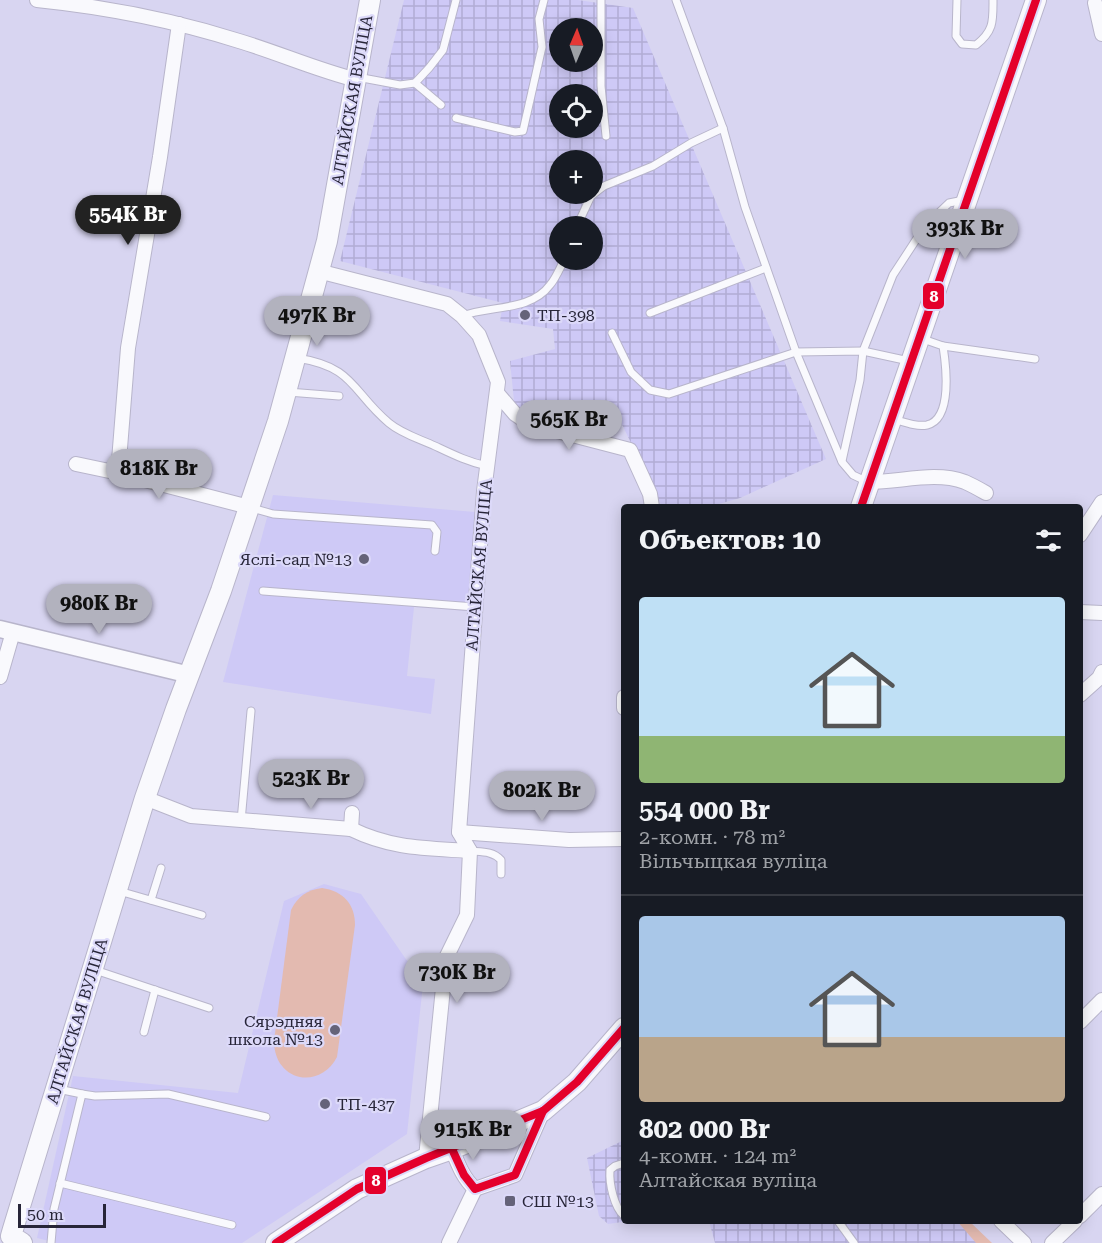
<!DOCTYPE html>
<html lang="ru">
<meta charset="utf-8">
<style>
body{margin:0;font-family:"Roboto Serif",serif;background:#242831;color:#f1f3f6;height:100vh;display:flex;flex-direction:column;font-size:22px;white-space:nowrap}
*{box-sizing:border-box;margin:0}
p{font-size:20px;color:#9ea1a6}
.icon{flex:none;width:33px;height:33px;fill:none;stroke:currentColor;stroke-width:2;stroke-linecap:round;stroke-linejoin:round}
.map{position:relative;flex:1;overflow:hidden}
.side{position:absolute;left:621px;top:504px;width:462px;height:720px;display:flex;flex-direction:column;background:#171b24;border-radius:6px;box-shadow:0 3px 15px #0003}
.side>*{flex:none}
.needle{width:39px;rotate:2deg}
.buttons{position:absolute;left:549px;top:18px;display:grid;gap:12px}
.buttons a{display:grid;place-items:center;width:54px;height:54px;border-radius:50%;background:#171b24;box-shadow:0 3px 15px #0003;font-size:30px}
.scale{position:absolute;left:18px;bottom:15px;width:88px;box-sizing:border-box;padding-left:6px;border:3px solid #272538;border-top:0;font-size:16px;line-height:21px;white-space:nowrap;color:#272538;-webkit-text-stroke:4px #dcd9f9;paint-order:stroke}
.price{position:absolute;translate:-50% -51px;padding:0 14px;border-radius:21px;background:#b2b2be;color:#111;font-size:20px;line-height:39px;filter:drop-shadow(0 2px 3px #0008)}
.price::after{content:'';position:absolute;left:50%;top:36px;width:18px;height:14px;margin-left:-9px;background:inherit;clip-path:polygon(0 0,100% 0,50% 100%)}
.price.on{background:#222;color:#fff}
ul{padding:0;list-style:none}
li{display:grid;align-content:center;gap:12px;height:318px;padding:0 18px}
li+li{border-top:2px solid #363941}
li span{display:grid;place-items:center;height:186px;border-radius:6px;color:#555}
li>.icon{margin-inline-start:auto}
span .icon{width:108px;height:108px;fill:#fffc;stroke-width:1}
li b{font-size:26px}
h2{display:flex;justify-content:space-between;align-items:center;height:72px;padding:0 18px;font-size:26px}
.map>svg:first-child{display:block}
.built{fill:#cec9f6}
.industrial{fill:url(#industrial-grid);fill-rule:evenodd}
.forest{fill:url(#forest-firs)}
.garden{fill:#e3bab0}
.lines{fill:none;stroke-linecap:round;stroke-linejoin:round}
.service-casing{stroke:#b8b5cb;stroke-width:9}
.minor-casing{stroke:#b8b5cb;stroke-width:16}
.tertiary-casing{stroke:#b8b5cb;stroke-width:19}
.secondary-casing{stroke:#b8b5cb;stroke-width:22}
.service{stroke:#f9f9fd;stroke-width:7}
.minor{stroke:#f9f9fd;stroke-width:14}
.tertiary{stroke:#f9f9fd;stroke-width:16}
.secondary{stroke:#f9f9fd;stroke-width:20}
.bus-1-casing{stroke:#dcd9f9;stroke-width:12}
.bus-1{stroke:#e4002b;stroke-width:8}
.poi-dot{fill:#656379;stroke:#dcd9f9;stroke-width:2}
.labels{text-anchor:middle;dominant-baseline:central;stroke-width:4.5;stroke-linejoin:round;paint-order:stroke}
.street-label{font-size:16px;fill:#272538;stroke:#dcd9f9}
.poi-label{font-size:16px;fill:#272538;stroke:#dcd9f9;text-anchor:start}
.line-badge{stroke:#dcd9f9;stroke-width:2}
.badge-label{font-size:16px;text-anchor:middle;font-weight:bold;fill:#fff}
</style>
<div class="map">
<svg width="1102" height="1243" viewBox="0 0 1102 1243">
<defs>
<pattern id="industrial-grid" width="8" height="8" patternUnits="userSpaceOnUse" patternTransform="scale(1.5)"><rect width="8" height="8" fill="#cec9f6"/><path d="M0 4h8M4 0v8" fill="none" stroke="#b1acd4"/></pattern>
<pattern id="forest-firs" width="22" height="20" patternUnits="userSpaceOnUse" patternTransform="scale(1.5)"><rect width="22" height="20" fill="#e3bab0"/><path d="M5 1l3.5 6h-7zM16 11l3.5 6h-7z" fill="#c3a098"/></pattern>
</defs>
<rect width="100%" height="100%" fill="#d8d5f1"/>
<g class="built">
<polygon points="273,495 475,512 469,611 414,607 407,676 435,679 431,714 223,682"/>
<polygon points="324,884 361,894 423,984 407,1134 242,1243 57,1243 37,1238 73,1076 238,1093 284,901"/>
</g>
<g class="industrial">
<path d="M404 0H578L633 8 826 459 740 498 708 507H662L616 412 525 415 515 411 510 361 555 349 553 329 500 321 503 303 340 261ZM560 28H592V62H560ZM560 94H592V128H560ZM560 160H592V194H560ZM560 226H592V260H560Z"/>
<polygon points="624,1140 624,1221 629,1221 608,1224 599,1216 587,1158"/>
<polygon points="709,1221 969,1221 990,1243 715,1243"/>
</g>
<polygon class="forest" points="957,1221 969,1221 992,1243 976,1243"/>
<path class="garden" d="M322 888C343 891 355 904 355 925L337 1057C319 1091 274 1081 274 1041L291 910C298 896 307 890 322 888Z"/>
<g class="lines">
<defs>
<g id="service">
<polyline points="601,0 601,86 606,136"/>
<polyline points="676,0 723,128 745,207 796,352 842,462 853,475 868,482"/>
<path d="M957 0 956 36 962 44 976 45C994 31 993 21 993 0"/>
<polyline points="357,77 400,85 415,83 429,68 443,50 456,0"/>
<polyline points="415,83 441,105"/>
<polyline points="456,118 515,132 523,131 542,47 539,19 544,0"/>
<polyline points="577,226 591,196 604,186 653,166 691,143 723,128"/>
<polyline points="650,313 766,268"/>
<path d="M462 316C490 305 530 312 550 285 556 278 560 268 564 260"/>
<polyline points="612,333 631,372 650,390 669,394 796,352 863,351 909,361"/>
<polyline points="943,346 1035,359"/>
<path d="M297 358C355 367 351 391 389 423 402 434 420 439 435 446 452 454 468 462 487 466"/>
<polyline points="288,392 339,396"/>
<path d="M893 419C904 422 916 427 927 425 953 419 946 365 943 346L920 338"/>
<polyline points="842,461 860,380 863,351 893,275 925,226 949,203 964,200"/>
<polyline points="252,508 273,514 432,525 437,532 435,551"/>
<polyline points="263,591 475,607"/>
<polyline points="241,821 251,711"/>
<path d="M470 851C482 852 493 851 501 860V874"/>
<polyline points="119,891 202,915"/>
<polyline points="151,900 161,868"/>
<polyline points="95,970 209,1008"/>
<polyline points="144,1032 155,990"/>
<polyline points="58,1089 82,1094"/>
<path d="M624 1163 615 1166 610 1170C609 1184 614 1207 624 1216"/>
<polyline points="60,1183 232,1225"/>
<polyline points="838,1221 854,1243"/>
<polyline points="51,1243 54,1209 82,1094 95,1096 168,1094 266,1117"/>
</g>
<g id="minor">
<path d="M37 0C105 7 173 20 239 41 279 53 317 70 357 80"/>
<polyline points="1095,3 1102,34"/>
<polyline points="318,271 447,304 462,316 479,335 498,382 484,491 459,832 470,851 467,915 446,958 426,1158"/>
<polyline points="497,393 515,414 530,424 630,450 650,494 652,507"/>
<polyline points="76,464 114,472 249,507"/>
<polyline points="118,473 128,348 160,157 179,24"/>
<path d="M870 482C901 482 935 471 965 482 972 485 979 489 986 493"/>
<polyline points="1080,535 1102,502"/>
<polyline points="1080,612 1102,613"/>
<polyline points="0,677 13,632"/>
<polyline points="1080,695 1099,678 1102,672"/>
<polyline points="624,697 624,708"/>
<path d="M145 798 191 816 351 829C392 849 426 848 470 851"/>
<polyline points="351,829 352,813"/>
<polyline points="459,832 569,840 624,839"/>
<polyline points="1080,1022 1102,1000"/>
<path d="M452 1149C458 1164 463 1178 475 1189L515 1175 543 1111"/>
<polyline points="1080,1216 1102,1194"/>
<polyline points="1001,1221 1024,1243"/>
<polyline points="449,1243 475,1189"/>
<polyline points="1052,1243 1075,1221"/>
</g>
<polyline id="tertiary" points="0,629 190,675"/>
<g id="secondary">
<polyline points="861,507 1036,0"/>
<polyline points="22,1243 11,1236 13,1229 145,798 176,709 221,591 278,421 327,241 370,0"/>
<polyline points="276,1243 357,1189 426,1158 452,1149 543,1111 577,1082 624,1028"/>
</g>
</defs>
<use href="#service" class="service-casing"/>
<use href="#minor" class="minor-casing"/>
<use href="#tertiary" class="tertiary-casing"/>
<use href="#secondary" class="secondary-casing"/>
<use href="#service" class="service"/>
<use href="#minor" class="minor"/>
<use href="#tertiary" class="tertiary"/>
<use href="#secondary" class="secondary"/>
<defs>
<g id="bus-1">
<polyline points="861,507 1036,0"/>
<polyline points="452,1149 464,1175 475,1189 515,1175 543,1111"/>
<polyline points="276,1243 357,1189 426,1158 543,1111 577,1082 624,1028"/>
</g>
</defs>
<use href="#bus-1" class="bus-1-casing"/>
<use href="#bus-1" class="bus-1"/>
</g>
<g class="poi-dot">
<circle cx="525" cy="315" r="6"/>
<circle cx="364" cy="559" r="6"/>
<circle cx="335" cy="1030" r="6"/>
<circle cx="325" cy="1104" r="6"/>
<rect x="504" y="1195" width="12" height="12" rx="3"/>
</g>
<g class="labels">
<g class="street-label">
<text transform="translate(352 100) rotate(-80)">АЛТАЙСКАЯ ВУЛІЦА</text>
<text transform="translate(479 565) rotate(-85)">АЛТАЙСКАЯ ВУЛІЦА</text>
<text transform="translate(77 1021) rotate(-73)">АЛТАЙСКАЯ ВУЛІЦА</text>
</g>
<g class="poi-label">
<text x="537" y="315">ТП-398</text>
<text x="352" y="559" text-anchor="end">Яслі-сад №13</text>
<text x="323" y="1021" text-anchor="end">Сярэдняя<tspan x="323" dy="18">школа №13</tspan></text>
<text x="337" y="1104">ТП-437</text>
<text x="522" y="1201">СШ №13</text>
</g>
</g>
<g class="line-badge">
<rect x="922" y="282" width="23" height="28" rx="6" fill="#e4002b"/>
<rect x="364" y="1166" width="23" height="29" rx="6" fill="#e4002b"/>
</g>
<g class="badge-label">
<text x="934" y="302">8</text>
<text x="376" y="1186">8</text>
</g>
</svg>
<div class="buttons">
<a><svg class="needle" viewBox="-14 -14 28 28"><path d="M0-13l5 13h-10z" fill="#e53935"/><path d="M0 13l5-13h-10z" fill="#9ea1a6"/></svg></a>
<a><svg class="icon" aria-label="locate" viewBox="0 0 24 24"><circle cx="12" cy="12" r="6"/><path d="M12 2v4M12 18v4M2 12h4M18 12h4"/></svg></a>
<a>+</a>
<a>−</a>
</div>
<div class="scale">50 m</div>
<b class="price on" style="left:128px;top:246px">554K Br</b>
<b class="price" style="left:965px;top:260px">393K Br</b>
<b class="price" style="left:317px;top:347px">497K Br</b>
<b class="price" style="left:569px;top:451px">565K Br</b>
<b class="price" style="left:159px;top:500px">818K Br</b>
<b class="price" style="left:99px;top:635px">980K Br</b>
<b class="price" style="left:311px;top:810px">523K Br</b>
<b class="price" style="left:542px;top:822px">802K Br</b>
<b class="price" style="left:457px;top:1004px">730K Br</b>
<b class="price" style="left:473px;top:1161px">915K Br</b>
<section class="side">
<h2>Объектов: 10<svg class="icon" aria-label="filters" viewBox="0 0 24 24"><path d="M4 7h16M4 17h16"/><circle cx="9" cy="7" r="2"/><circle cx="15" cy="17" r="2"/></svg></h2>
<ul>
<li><span style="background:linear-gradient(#bfe0f5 75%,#8fb573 0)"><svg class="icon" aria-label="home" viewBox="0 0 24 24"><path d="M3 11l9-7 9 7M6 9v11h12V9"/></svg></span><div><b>554 000 Br</b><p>2-комн. · 78 m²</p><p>Вільчыцкая вуліца</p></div></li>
<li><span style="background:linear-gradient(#a9c7e8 65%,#b9a48a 0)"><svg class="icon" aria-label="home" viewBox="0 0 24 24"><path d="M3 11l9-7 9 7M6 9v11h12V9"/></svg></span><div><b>802 000 Br</b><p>4-комн. · 124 m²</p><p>Алтайская вуліца</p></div></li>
</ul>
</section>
</div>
